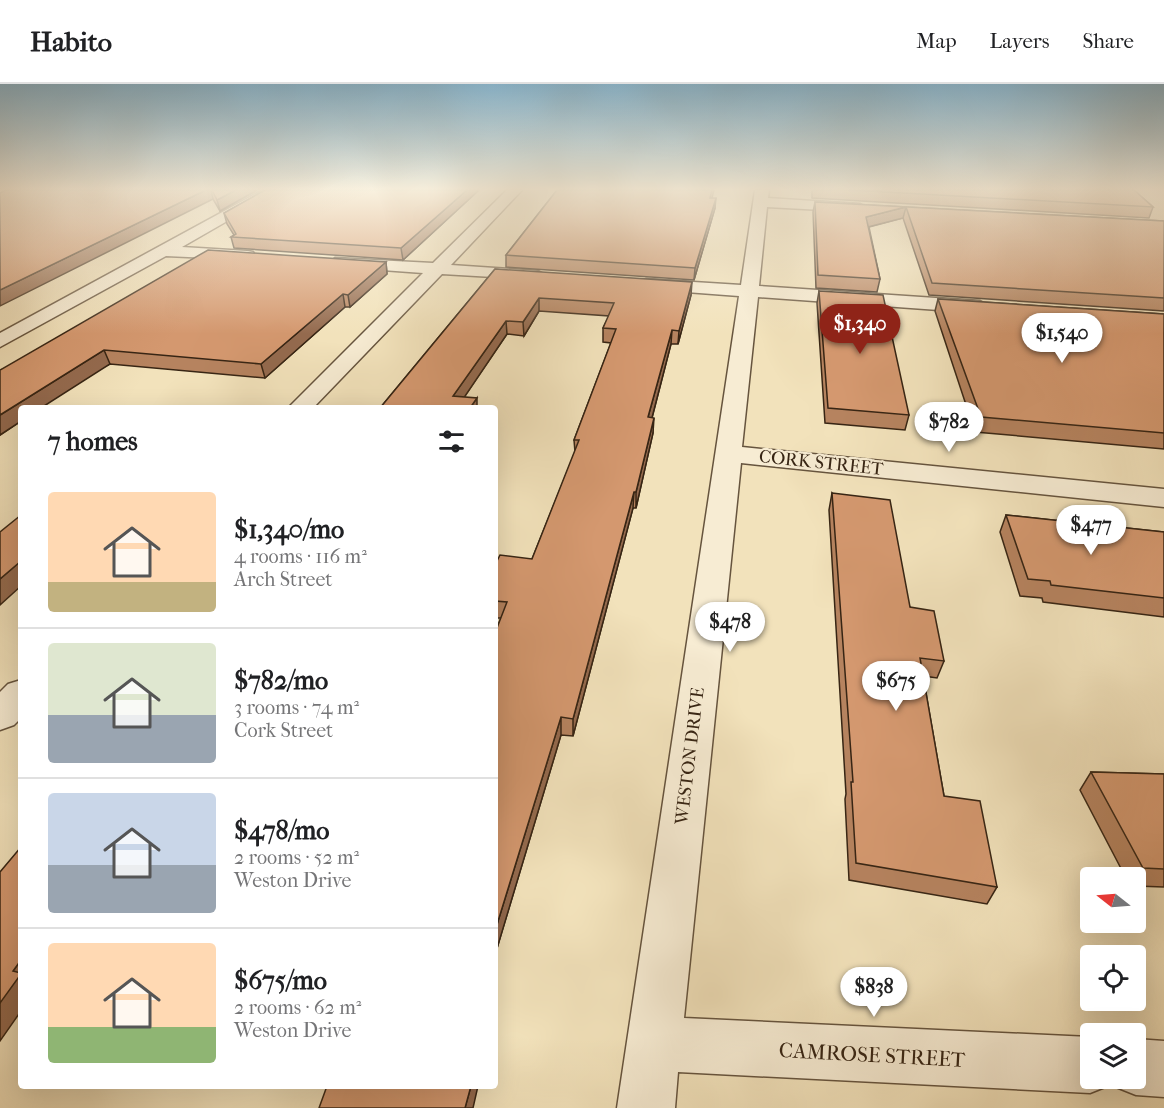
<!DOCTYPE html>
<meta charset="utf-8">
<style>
body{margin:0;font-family:"IM FELL French Canon",serif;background:#f6f6f6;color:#202124;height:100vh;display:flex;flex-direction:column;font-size:22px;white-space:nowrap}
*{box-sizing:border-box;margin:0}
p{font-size:20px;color:#757577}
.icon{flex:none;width:33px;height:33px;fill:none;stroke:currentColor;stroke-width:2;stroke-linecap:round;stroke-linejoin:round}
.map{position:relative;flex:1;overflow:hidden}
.panel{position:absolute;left:18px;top:321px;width:480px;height:684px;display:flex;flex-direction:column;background:#fff;border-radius:6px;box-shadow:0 6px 24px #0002}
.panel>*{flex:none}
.needle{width:39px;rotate:287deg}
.controls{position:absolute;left:1080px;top:783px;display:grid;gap:12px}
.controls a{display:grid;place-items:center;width:66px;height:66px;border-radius:6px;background:#fff;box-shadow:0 6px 24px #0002;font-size:30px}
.price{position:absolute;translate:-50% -51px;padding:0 14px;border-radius:21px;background:#fff;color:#222;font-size:20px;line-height:39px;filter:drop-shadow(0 2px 3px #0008)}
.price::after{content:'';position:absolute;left:50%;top:36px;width:18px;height:14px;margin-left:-9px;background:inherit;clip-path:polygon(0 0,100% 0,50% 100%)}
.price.on{background:#8f2418;color:#fff}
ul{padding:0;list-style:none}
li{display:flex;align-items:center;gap:18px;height:150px;padding:0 30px}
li+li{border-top:2px solid #e0e0e0}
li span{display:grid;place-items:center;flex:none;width:168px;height:120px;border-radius:6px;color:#555}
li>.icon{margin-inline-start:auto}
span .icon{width:72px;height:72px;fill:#fffc;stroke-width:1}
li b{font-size:26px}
h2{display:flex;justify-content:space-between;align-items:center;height:72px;padding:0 30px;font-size:26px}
header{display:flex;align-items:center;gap:36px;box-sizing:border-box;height:84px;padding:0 30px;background:#fff;border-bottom:2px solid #e0e0e0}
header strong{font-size:28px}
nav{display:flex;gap:33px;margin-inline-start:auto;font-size:21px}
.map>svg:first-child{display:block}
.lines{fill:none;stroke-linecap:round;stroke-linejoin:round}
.street-casing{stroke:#66543e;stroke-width:3}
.street{fill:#f7ecd3;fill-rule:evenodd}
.wall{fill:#b6835f;stroke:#372514;stroke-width:1.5}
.shaded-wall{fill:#946a4e;stroke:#372514;stroke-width:1.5}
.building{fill:#d4986f;stroke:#372514;stroke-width:1.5}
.labels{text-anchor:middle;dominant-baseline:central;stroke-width:4.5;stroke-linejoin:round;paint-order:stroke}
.street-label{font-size:18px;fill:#372514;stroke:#f7ecd3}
.near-street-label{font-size:21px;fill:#372514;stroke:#f7ecd3}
</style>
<header>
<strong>Habito</strong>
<nav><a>Map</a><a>Layers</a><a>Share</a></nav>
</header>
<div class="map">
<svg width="1164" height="1024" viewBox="0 0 1164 1024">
<rect width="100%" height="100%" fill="#f2e2bb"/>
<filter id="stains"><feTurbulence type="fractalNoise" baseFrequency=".00333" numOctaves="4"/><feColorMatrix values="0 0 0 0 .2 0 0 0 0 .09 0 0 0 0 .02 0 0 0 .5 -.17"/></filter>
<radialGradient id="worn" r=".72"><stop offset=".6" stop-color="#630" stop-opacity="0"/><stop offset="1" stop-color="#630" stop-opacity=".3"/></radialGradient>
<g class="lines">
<defs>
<g id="street">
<polygon points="263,106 281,106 182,163 247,167 253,168 255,172 253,176 166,172 0,263 0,249"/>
<polygon points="507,106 522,106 451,181 538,187 547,192 544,196 442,190 313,324 288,324 423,189 341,183 332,178 335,174 433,179"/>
<polygon points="755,106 769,106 768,114 860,120 867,124 860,128 767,123 759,202 980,217 990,223 980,229 758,213 742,363 1164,405 1164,423 741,379 684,934 1090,953 1090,994 1112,994 1110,1001 1090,1009 678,988 675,1024 617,1024 739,212 646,205 637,200 646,195 741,201"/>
<polygon points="21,596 21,634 14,641 0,646 0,608 8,600"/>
<polygon points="1136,955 1164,957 1164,1013 1136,1011 1116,1003 1113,994 1136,994"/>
</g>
</defs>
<use href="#street" class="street-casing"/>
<use href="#street" class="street"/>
</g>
<g class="wall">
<polygon points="6,106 257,106 220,127 213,115"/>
<polygon points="265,106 479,106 403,176 234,164 231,153 234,151 227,140 224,129"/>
<polygon points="557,106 714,106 712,114 715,124 694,196 506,183 506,171"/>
<polygon points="812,106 1134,106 1153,123 1149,134 812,114"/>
<polygon points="815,118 1164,137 1164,227 929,211 903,134 869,143 880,195 877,208 816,204 813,128"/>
<polygon points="386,178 387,190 350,223 345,223 265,294 110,280 21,324 21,337 0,351 0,286"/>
<polygon points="495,185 691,211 678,260 671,260 652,334 653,349 636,424 633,424 573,652 561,651 495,871 495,549 501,534 495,534 495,481 532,475 575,368 574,356 611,259 603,258 603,244 609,232 539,227 524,252 507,250 464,313 380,324"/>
<polygon points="819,207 909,331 905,346 825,339 817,219"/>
<polygon points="938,215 1164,230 1164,365 975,348 935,227"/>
<polygon points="832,409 910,523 944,577 937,594 923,592 944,712 997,803 987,820 849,796 845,715 846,710 829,426"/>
<polygon points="1006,431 1164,448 1164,533 1043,518 1042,514 1020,512 1000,448"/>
<polygon points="1091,688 1164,690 1164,803 1136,802 1136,794 1126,794 1080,706"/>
</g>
<g class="shaded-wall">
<polygon points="206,106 211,106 213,115 0,222 0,206"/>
<polygon points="236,106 257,106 220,127 217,116"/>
<polygon points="467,106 479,106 403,176 401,164"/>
<polygon points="716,114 715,124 694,196 695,184"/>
<polygon points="906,123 903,134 864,144 866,133"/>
<polygon points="386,178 387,190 350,223 348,211"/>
<polygon points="692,198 691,211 678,260 679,247"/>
<polygon points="343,210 345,223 265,294 261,280"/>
<polygon points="539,214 539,227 524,252 523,238"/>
<polygon points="506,237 507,250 457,324 453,312"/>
<polygon points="672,246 671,260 648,349 648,333"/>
<polygon points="104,266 110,280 41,324 21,324 21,337 0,351 0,331"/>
<polygon points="477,314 477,324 470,324"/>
<polygon points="654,334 653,349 636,424 636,408"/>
<polygon points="634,408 633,424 573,652 573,635"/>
<polygon points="21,477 21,502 0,521 0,495"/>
<polygon points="561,633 561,651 495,871 495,847"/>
<polygon points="21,876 21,927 0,957 0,919 13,887"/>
<polygon points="471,1002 478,1002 473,1024 465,1024"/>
</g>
<g class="building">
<polygon points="6,106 206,106 0,206 0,109"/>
<polygon points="212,106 236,106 217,116"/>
<polygon points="265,106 467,106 401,164 231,153 236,150 224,129"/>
<polygon points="557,106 712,106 710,114 716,114 695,184 506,171"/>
<polygon points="851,106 1134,106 1153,123"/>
<polygon points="815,118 1164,137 1164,214 932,199 906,123 866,133 880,195 818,191"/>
<polygon points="208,166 386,178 348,211 343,210 261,280 104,266 0,331 0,286"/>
<polygon points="495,185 692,198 679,247 672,246 648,333 654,334 636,408 634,408 573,635 561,633 495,847 495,549 507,518 495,517 495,481 500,471 532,475 579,356 574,356 616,245 603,244 614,219 539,214 523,238 506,237 453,312 477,314 470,324 380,324"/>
<polygon points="819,207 883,211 909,331 828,324"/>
<polygon points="938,215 1164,230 1164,349 981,333"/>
<polygon points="832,409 890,416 910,523 934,527 944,577 920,574 944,712 980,717 997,803 856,779 851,698 853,698"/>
<polygon points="21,431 21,477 0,495 0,448"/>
<polygon points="1006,431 1164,448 1164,514 1051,501 1050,497 1028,495"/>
<polygon points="1091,688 1164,690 1164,785 1143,784"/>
<polygon points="21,763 21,876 13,887 21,889 21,890 0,919 0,788"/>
<polygon points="327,1002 471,1002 465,1024 319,1024"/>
</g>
<linearGradient id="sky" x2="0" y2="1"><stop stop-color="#89b8d2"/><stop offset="0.42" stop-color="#f9f2e0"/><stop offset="1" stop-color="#f9f2e0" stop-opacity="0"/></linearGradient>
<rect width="1164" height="250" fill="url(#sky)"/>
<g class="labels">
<g class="street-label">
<text transform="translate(821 379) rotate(6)">CORK STREET</text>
<text transform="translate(690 672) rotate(-83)">WESTON DRIVE</text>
</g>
<g class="near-street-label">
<text transform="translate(872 971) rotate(3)">CAMROSE STREET</text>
</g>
</g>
<rect width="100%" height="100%" filter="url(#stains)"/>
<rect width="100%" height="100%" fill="url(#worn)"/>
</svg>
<div class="controls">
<a><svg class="needle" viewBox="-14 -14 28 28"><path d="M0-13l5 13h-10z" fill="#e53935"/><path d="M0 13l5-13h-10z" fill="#757577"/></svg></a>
<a><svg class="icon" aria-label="locate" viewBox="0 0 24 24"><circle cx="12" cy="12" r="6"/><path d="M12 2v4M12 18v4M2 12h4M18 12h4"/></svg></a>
<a><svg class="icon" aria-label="layers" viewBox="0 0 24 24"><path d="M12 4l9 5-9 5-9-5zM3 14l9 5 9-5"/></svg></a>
</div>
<b class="price on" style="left:860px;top:271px">$1,340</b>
<b class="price" style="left:1062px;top:280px">$1,540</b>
<b class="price" style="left:949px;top:369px">$782</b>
<b class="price" style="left:1091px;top:472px">$477</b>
<b class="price" style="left:730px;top:569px">$478</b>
<b class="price" style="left:896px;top:628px">$675</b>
<b class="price" style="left:874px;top:934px">$838</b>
<section class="panel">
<h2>7 homes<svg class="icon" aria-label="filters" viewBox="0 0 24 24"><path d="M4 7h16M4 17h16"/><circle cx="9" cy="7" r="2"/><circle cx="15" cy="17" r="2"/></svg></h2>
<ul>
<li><span style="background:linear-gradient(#ffd9b3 75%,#c2b280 0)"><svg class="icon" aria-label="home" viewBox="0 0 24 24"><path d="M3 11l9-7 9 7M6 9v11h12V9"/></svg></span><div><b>$1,340/mo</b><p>4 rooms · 116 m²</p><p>Arch Street</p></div></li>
<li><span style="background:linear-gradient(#dfe7d0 60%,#9aa5b1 0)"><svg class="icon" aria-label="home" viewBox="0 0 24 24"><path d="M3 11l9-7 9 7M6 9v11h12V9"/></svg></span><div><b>$782/mo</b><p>3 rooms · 74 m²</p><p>Cork Street</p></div></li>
<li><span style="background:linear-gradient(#c9d6e8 60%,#9aa5b1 0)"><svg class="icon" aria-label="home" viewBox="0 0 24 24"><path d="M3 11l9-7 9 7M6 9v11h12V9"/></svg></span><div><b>$478/mo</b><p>2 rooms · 52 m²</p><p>Weston Drive</p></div></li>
<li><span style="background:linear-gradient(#ffd9b3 70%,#8fb573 0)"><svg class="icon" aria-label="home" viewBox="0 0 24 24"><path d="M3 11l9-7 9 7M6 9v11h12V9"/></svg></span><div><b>$675/mo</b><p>2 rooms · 62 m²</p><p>Weston Drive</p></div></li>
</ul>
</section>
</div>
